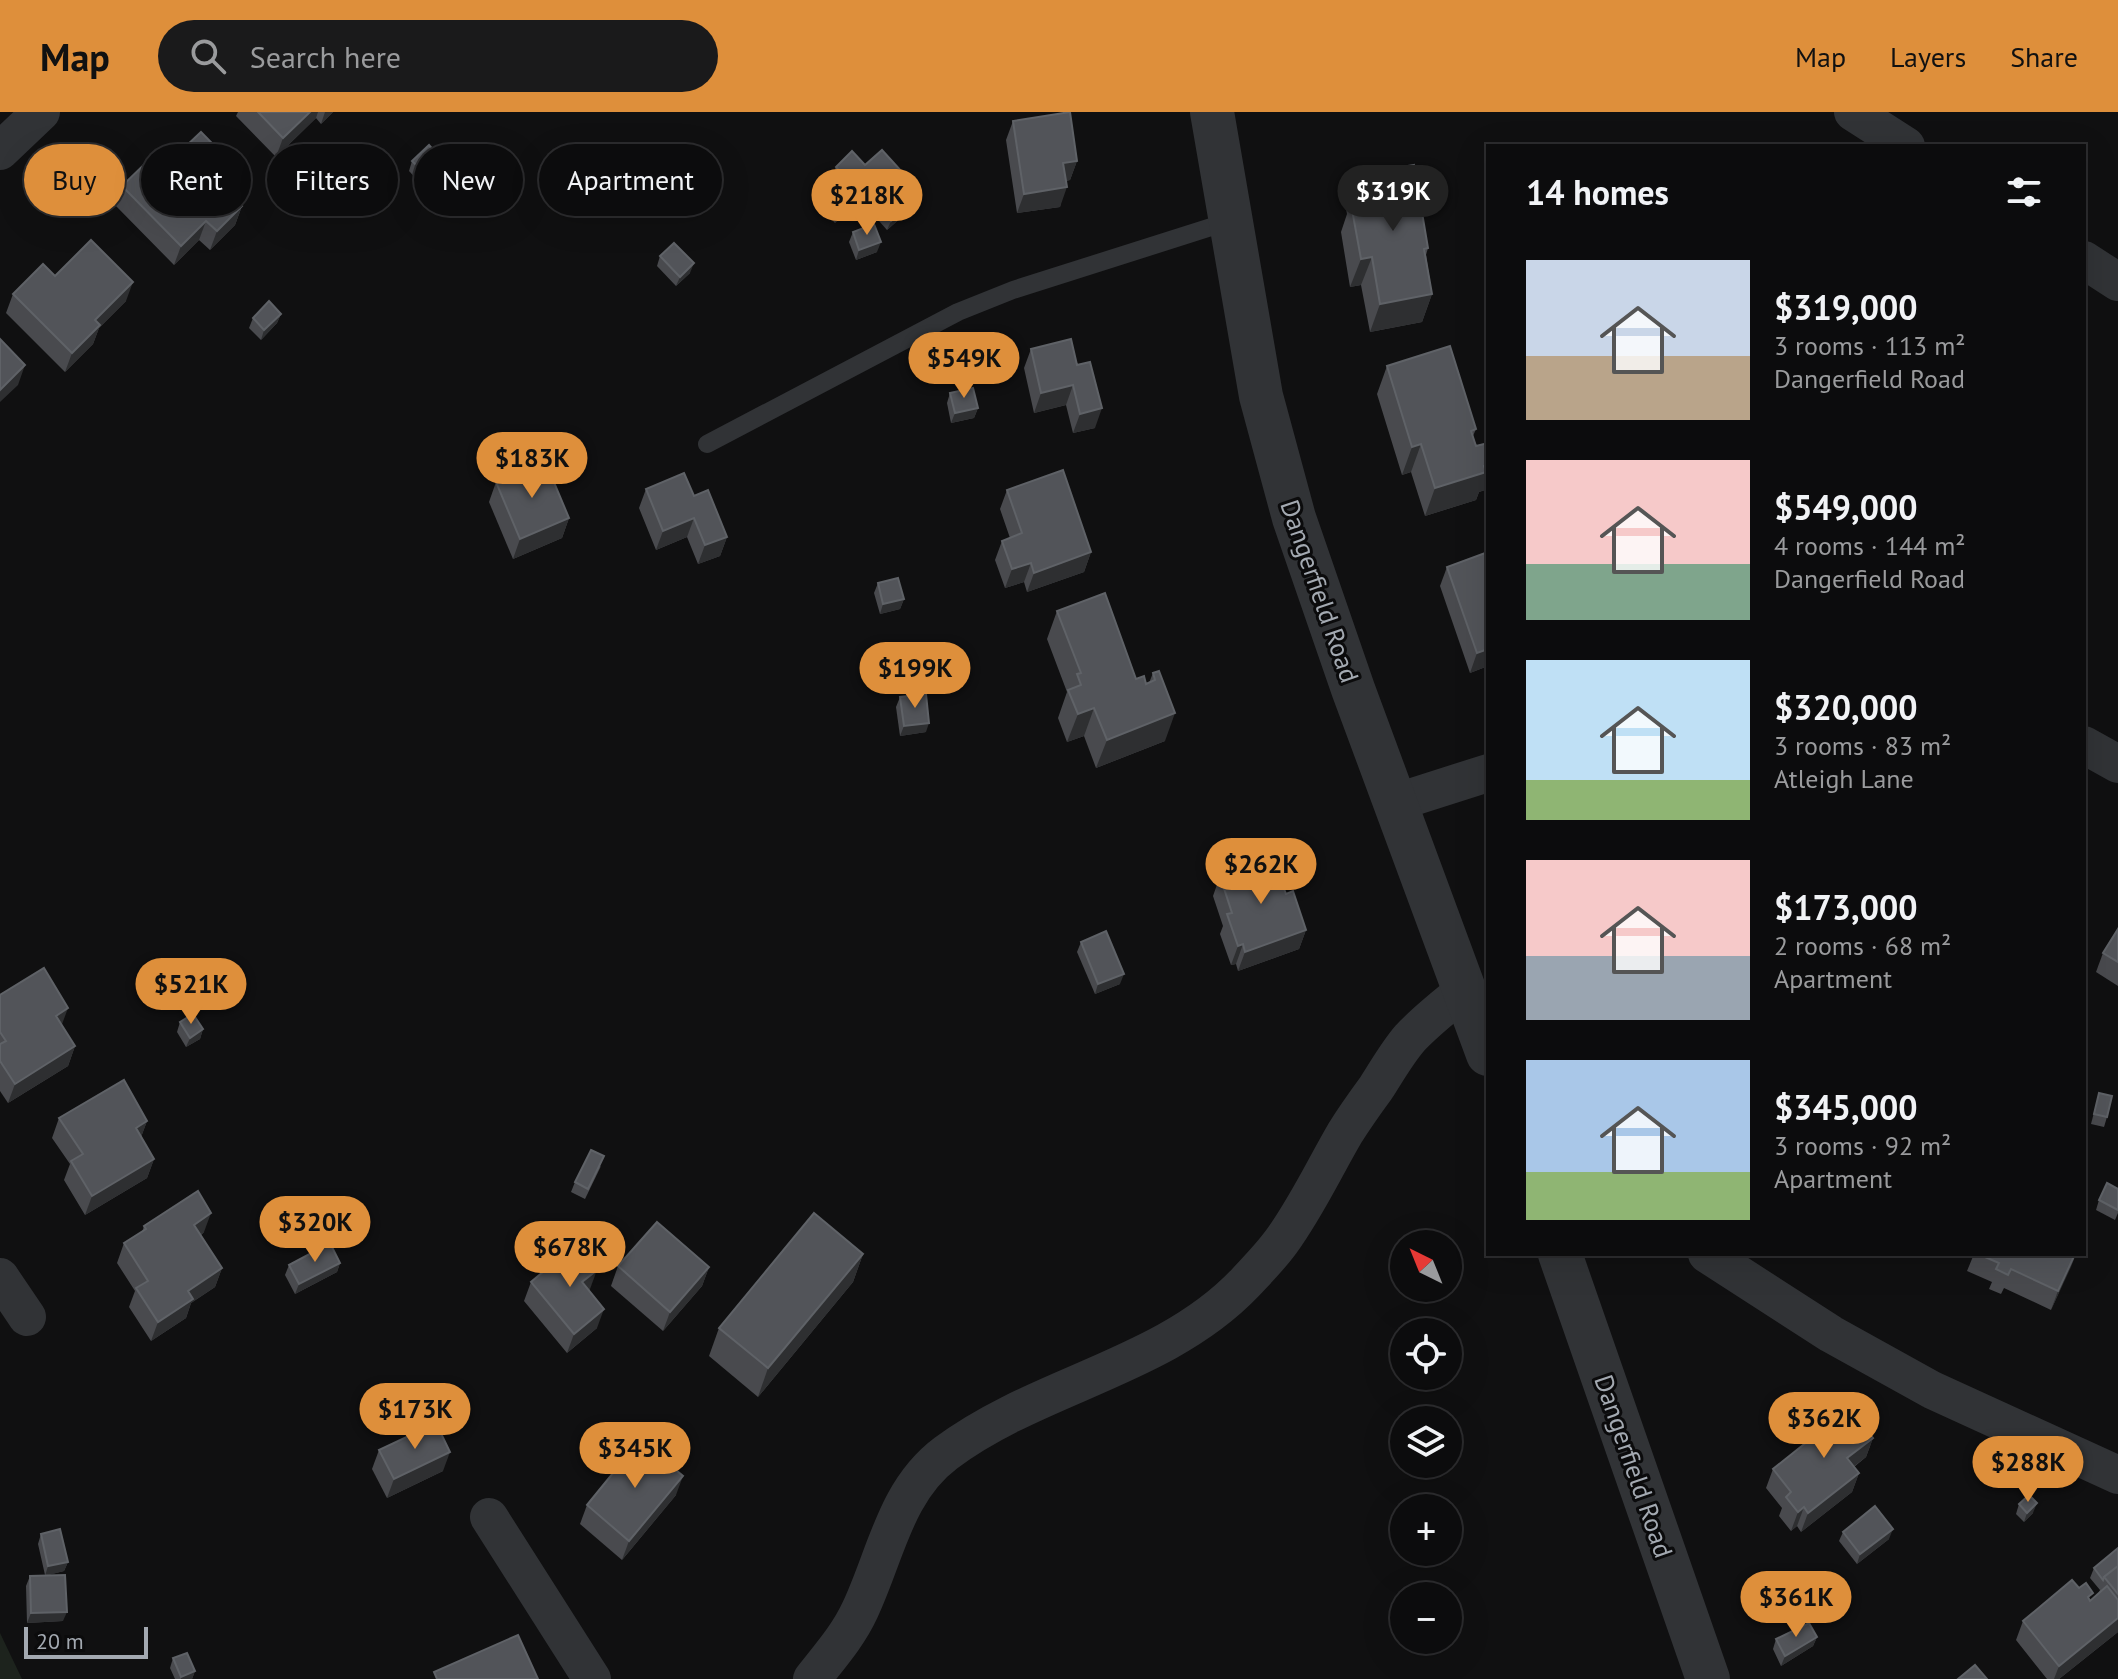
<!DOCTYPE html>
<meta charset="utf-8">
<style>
body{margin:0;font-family:"PT Sans",sans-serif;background:#1a1a1b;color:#f1f3f6;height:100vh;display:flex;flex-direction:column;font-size:30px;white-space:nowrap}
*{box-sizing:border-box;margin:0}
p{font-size:26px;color:#9a9b9d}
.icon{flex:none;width:44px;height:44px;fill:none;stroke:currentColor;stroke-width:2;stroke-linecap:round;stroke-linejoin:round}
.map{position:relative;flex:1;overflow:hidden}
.details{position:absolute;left:1486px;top:32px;width:600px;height:1112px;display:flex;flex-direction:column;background:#0c0c0d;border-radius:0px;box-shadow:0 8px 32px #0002,0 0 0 2px #2c2c2e}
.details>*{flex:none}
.hud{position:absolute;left:24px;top:32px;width:760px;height:72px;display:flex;gap:16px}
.needle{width:52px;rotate:317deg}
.buttons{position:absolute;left:1390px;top:1118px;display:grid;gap:16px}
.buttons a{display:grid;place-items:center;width:72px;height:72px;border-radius:50%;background:#0c0c0d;box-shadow:0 8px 32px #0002,0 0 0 2px #2c2c2e;font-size:40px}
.scale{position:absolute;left:24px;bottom:20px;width:124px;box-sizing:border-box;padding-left:8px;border:4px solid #a3a9b1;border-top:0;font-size:22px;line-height:28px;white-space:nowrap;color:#a3a9b1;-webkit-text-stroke:6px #0b0b0c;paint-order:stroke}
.price{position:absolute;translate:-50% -68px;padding:0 18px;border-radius:28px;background:#de8f3b;color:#111;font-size:26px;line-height:52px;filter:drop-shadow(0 2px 4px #0008)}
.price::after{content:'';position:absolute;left:50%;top:48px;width:24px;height:18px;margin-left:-12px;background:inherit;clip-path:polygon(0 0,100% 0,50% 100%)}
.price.active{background:#222;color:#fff}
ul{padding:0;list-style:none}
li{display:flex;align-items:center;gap:24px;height:200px;padding:0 40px}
li span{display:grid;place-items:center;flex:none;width:224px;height:160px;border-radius:0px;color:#555}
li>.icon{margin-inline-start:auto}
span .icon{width:96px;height:96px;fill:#fffc;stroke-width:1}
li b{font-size:34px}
h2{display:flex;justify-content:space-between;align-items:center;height:96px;padding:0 40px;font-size:34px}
.chip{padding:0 28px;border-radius:36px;background:#0c0c0d;box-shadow:0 8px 32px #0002,0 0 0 2px #2c2c2e;font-size:28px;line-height:72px}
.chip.active{background:#de8f3b;color:#111}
header{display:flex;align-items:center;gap:48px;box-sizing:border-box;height:112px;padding:0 40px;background:#de8f3b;color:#111}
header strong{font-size:38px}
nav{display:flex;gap:44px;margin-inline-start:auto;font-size:28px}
.search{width:560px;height:72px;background:#1a1a1b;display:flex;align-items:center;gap:20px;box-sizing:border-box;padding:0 28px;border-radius:44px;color:#9a9b9d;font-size:30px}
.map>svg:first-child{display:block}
.green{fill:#1d231d}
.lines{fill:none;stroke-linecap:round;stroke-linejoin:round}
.service{stroke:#313336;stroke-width:18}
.minor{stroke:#313336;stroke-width:38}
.tertiary{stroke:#313336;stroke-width:44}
.wall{fill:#494a4e}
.shaded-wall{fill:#2e2f31}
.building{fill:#525459;stroke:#5f6267;stroke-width:2}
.labels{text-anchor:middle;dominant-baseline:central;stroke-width:6;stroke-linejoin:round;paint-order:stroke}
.street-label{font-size:26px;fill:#a3a9b1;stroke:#0b0b0c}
</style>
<header>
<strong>Map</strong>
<div class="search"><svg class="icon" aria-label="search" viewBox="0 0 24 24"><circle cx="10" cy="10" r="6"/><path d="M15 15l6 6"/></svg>Search here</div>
<nav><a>Map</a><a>Layers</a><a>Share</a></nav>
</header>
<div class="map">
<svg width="2118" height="1567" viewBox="0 0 2118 1567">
<rect width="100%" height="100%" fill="#101011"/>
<polygon class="green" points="0,1521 22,1567 0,1567"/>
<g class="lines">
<polyline class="service" points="707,332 958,200 1013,178 1230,109"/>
<g class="minor">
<polyline points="1853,0 1906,34"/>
<polyline points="0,39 41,0"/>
<polyline points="2084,148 2118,170"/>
<polyline points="2084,633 2118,652"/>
<polyline points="1397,690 1488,661"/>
<polyline points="1707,1142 1831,1222 1932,1278 2118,1363"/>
<polyline points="0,1165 27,1205"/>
<polyline points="489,1405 592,1567"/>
<path d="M812 1567C830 1544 848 1524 860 1498 886 1443 895 1379 946 1341 1038 1272 1164 1256 1245 1171 1257 1158 1270 1145 1281 1130 1306 1096 1324 1057 1345 1021 1355 1005 1365 991 1376 976 1387 959 1397 941 1410 926 1427 908 1446 893 1465 878"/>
</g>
<g class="tertiary">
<polyline points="1212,0 1261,284 1294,406 1353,577 1488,942"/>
<polyline points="1560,1142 1708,1567"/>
</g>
</g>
<g class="wall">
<polygon points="238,0 333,0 321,12 316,6 276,45 236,4"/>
<polygon points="1013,9 1077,49 1070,68 1066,69 1060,95 1017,101 1006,28"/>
<polygon points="412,49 437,56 421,72 409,59"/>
<polygon points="865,53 898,70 865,100 832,64 836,55"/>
<polygon points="163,56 235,81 232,84 242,94 235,113 210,138 199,128 174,153 115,93 122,74"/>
<polygon points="1355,63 1428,136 1426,143 1432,182 1422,210 1370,220 1361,173 1350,175 1341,120 1347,102 1345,92"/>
<polygon points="820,80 849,92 845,102 835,111 816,90"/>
<polygon points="875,91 907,95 903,104 887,118 872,101"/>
<polygon points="853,120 877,140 856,148 849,130"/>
<polygon points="660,144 690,161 676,174 657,154"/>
<polygon points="55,164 126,189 99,216 93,232 65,260 6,201 13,182"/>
<polygon points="281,202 277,211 261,228 249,216 253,206"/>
<polygon points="1031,237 1077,253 1095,316 1073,321 1066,293 1034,301 1024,256"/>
<polygon points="1387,254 1476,317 1473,324 1476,334 1488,331 1488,369 1485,378 1479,380 1476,388 1425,404 1411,360 1402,363 1377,282"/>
<polygon points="950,281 978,296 974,306 951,311 947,291"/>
<polygon points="496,370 569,406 562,426 513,447 489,390"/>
<polygon points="646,377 694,384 727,425 720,444 698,452 687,425 656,438 639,396"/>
<polygon points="1007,378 1091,440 1084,460 1027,480 1024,470 1005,476 995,448 1002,429 1010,426 1000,397"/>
<polygon points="1447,455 1488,554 1470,561 1440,474"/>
<polygon points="878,471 904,487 900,497 880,502 874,481"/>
<polygon points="1057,499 1136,567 1146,572 1149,571 1153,561 1159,559 1165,629 1096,656 1084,624 1067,630 1058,606 1067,580 1047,527"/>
<polygon points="900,585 926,620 900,624 896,595"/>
<polygon points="1220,764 1286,782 1306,818 1299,837 1238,859 1236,852 1231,853 1220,822 1223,814 1213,784"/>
<polygon points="2118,817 2118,874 2096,860 2103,841"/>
<polygon points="1081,830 1120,872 1095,882 1077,840"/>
<polygon points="0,883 62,914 75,934 68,954 8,991 0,979"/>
<polygon points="180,910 203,917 200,927 186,935 177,920"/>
<polygon points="2099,981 2107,1005 2104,1015 2091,1012"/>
<polygon points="59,1006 147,1009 141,1025 154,1047 147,1066 85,1103 64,1068 70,1052 52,1026"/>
<polygon points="601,1054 585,1087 571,1080 575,1070"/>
<polygon points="2118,1077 2118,1101 2115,1108 2096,1098 2099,1088"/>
<polygon points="144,1114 204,1120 201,1123 222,1156 215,1175 191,1191 186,1206 151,1229 129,1195 135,1179 117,1151 124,1131 142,1120"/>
<polygon points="863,1142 853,1170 758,1285 709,1244 719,1216"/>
<polygon points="1974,1142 2076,1142 2051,1198 2004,1176 2001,1182 1989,1177 1992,1170 1967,1159"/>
<polygon points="340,1151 337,1160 295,1182 285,1163 289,1153"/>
<polygon points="618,1154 709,1155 702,1174 663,1219 611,1174"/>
<polygon points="531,1170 590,1177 589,1178 597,1216 567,1241 524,1189"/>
<polygon points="1818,1311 1873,1326 1866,1345 1854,1355 1859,1361 1852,1380 1801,1420 1797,1414 1791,1419 1779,1404 1782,1396 1766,1376 1773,1357 1813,1325"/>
<polygon points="379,1338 443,1359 387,1386 372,1357"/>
<polygon points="676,1383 622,1448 580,1412 587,1393"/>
<polygon points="2019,1392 2033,1401 2024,1410 2016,1402"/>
<polygon points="1843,1420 1889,1427 1857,1452 1839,1429"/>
<polygon points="41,1422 68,1450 64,1459 47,1463 63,1509 27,1511 26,1474 30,1464 45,1463 38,1432"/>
<polygon points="2118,1436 2118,1520 2059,1567 2047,1567 2016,1528 2023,1509 2091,1488 2098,1482 2100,1478 2090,1466 2094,1456"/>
<polygon points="1817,1525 1813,1534 1781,1554 1773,1537 1776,1527"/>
<polygon points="173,1546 195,1559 192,1567 175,1567 170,1556"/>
</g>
<g class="shaded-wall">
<polygon points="310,0 318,0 316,6 276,45 283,26"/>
<polygon points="325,0 333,0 321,12"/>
<polygon points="441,47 437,56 421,72 425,62"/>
<polygon points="1077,49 1070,68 1056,70 1063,51"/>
<polygon points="902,60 898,70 865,100 868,90"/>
<polygon points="242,62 235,81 219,97 226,78"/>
<polygon points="1067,75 1060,95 1017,101 1024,82"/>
<polygon points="849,92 845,102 835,111 838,101"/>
<polygon points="242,94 235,113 210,138 217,119"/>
<polygon points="907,95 903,104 887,118 891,109"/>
<polygon points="206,109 199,128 174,153 181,134"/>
<polygon points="881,130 877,140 856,148 859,138"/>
<polygon points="1372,145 1361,173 1350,175 1361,147"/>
<polygon points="694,151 690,161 676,174 680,165"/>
<polygon points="133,170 126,189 99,216 93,232 65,260 72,241 95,208"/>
<polygon points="1432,182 1422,210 1370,220 1380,192"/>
<polygon points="281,202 277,211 261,228 264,218"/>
<polygon points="25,253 18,273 0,290 0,278"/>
<polygon points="1073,273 1066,293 1034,301 1041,281"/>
<polygon points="978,296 974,306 951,311 955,301"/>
<polygon points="1102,296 1095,316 1073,321 1080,302"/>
<polygon points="1421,332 1411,360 1402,363 1412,335"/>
<polygon points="1488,352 1488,369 1485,378 1479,380 1476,388 1425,404 1435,376"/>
<polygon points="569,406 562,426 513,447 520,427"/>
<polygon points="694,406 687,425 656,438 663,419"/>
<polygon points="727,425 720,444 698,452 705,433"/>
<polygon points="1091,440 1084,460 1027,480 1034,461"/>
<polygon points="1031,451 1024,470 1005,476 1012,457"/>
<polygon points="904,487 900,497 880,502 883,492"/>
<polygon points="1488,537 1488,554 1470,561 1477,541"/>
<polygon points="1094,596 1084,624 1067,630 1078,602"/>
<polygon points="1175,601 1165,629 1096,656 1107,628"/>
<polygon points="929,611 926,620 900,624 904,614"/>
<polygon points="1306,818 1299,837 1238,859 1245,840"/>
<polygon points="1243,832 1236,852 1231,853 1238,834"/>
<polygon points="1124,862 1120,872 1095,882 1098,872"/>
<polygon points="68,896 61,915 56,904"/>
<polygon points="203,917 200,927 186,935 190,926"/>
<polygon points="75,934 68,954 8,991 15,972"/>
<polygon points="147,1009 140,1028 136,1016"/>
<polygon points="154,1047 147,1066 85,1103 92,1084"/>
<polygon points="211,1101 204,1120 187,1132 194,1113"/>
<polygon points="863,1142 853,1170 758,1285 768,1256"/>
<polygon points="2076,1142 2071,1155 2051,1198 2058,1179"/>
<polygon points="340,1151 337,1160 295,1182 299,1172"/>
<polygon points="709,1155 702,1174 663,1219 670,1200"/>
<polygon points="222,1156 215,1175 191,1191 186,1206 151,1229 158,1210 188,1179"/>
<polygon points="597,1158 590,1177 575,1189 582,1170"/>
<polygon points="604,1197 597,1216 567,1241 574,1222"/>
<polygon points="1873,1326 1866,1345 1840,1365 1847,1346"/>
<polygon points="450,1340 443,1359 387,1386 394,1367"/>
<polygon points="1859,1361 1852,1380 1801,1420 1808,1401"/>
<polygon points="683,1364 676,1383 622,1448 629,1429"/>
<polygon points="2037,1391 2033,1401 2024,1410 2027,1401"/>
<polygon points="1804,1395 1797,1414 1791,1419 1798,1400"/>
<polygon points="1893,1417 1889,1427 1857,1452 1860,1442"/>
<polygon points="68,1450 64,1459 45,1464 48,1454"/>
<polygon points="67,1500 63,1509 27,1511 31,1501"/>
<polygon points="2118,1506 2118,1520 2059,1567 2054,1567 2059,1554"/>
<polygon points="1817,1525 1813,1534 1781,1554 1785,1544"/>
<polygon points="195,1559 192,1567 181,1567 181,1565"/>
</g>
<g class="building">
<polygon points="258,0 310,0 283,26"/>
<polygon points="1070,0 1077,49 1063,51 1067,75 1024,82 1013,9"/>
<polygon points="201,20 242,62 226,78 242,94 217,119 206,109 181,134 122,74 152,45 163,56"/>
<polygon points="429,33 441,47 425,62 412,49"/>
<polygon points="882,38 902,60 868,90 836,55 852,39 865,53"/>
<polygon points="1414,53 1428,136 1424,137 1432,182 1380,192 1372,145 1361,147 1351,92 1360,90 1355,63"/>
<polygon points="830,71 849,92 838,101 820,80"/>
<polygon points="891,77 907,95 891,109 875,91"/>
<polygon points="874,112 881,130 859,138 853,120"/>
<polygon points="91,128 133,170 95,208 100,213 72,241 13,182 43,152 55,164"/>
<polygon points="674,131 694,151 680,165 660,144"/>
<polygon points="269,189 281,202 264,218 253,206"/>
<polygon points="0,227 25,253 0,278"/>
<polygon points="1071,227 1077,253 1090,250 1102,296 1080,302 1073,273 1041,281 1031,237"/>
<polygon points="1450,234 1476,317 1471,319 1476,334 1488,331 1488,352 1484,354 1486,360 1435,376 1421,332 1412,335 1387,254"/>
<polygon points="973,276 978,296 955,301 950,281"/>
<polygon points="545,349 569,406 520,427 496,370"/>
<polygon points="1063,358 1091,440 1034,461 1031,451 1012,457 1002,429 1022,421 1007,378"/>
<polygon points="684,361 694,384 708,378 727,425 705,433 694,406 663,419 646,377"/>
<polygon points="1488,440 1488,537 1477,541 1447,455"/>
<polygon points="898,466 904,487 883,492 878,471"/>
<polygon points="1105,481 1136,567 1144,564 1146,572 1155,568 1153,561 1159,559 1175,601 1107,628 1094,596 1078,602 1068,578 1081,573 1077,562 1081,561 1057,499"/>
<polygon points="926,582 929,611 904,614 900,585"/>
<polygon points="1272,745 1286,782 1293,779 1306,818 1245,840 1243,832 1238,834 1227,802 1232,801 1220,764"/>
<polygon points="2118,817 2118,850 2103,841"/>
<polygon points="1106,819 1124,862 1098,872 1081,830"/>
<polygon points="44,856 68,896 56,904 75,934 15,972 0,949 0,932 6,929 0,920 0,883"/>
<polygon points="193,902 203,917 190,926 180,910"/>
<polygon points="124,968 147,1009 136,1016 154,1047 92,1084 71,1049 83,1042 59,1006"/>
<polygon points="2099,981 2112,984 2107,1005 2094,1002"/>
<polygon points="591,1038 604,1044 588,1077 575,1070"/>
<polygon points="2107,1071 2118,1077 2118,1098 2099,1088"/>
<polygon points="198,1079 211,1101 194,1113 222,1156 188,1179 193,1187 158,1210 136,1176 148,1169 124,1131 146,1117 144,1114"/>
<polygon points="814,1101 863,1142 768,1256 719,1216"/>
<polygon points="657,1110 709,1155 670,1200 618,1154"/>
<polygon points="330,1131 340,1151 299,1172 289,1153"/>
<polygon points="575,1133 597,1158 582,1170 604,1197 574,1222 531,1170"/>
<polygon points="1978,1142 2075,1142 2058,1179 2011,1157 2008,1163 1996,1157 1999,1151"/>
<polygon points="1845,1290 1873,1326 1847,1346 1859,1361 1808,1401 1804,1395 1798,1400 1786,1385 1791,1380 1773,1357 1823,1317 1818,1311"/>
<polygon points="436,1311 450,1340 394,1367 379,1338"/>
<polygon points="640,1328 683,1364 629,1429 587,1393"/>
<polygon points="2029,1383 2037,1391 2027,1401 2019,1392"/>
<polygon points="1875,1394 1893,1417 1860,1442 1843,1420"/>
<polygon points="60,1417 68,1450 48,1454 41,1422"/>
<polygon points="2118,1436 2118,1454 2104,1465 2103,1468 2094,1456"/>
<polygon points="2118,1454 2118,1482 2104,1465"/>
<polygon points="65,1463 67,1500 31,1501 30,1464"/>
<polygon points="2072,1468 2079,1476 2086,1471 2093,1481 2088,1485 2090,1489 2107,1474 2118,1488 2118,1506 2059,1554 2023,1509"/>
<polygon points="1809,1511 1817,1525 1785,1544 1776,1527"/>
<polygon points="518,1523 538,1567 437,1567 434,1560"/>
<polygon points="187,1541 195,1559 181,1565 173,1546"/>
<polygon points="1975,1553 1987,1567 1958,1567"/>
</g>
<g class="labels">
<g class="street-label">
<text transform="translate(1320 479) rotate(71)">Dangerfield Road</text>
<text transform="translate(1634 1354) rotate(71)">Dangerfield Road</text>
</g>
</g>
</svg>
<div class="buttons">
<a><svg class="needle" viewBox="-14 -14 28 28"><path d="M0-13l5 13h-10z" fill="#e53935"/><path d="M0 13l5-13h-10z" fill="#9a9b9d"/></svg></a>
<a><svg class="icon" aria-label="locate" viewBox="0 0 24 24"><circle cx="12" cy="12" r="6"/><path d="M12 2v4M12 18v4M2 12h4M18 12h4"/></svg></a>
<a><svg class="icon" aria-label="layers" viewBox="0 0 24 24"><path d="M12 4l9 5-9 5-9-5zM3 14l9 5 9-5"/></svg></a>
<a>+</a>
<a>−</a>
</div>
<div class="scale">20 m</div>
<b class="price active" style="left:1393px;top:121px">$319K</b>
<b class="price" style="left:867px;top:125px">$218K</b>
<b class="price" style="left:964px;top:288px">$549K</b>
<b class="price" style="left:532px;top:388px">$183K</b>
<b class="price" style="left:915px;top:598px">$199K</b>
<b class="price" style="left:1261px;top:794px">$262K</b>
<b class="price" style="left:191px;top:914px">$521K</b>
<b class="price" style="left:315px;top:1152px">$320K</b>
<b class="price" style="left:570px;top:1177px">$678K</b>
<b class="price" style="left:415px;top:1339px">$173K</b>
<b class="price" style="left:1824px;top:1348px">$362K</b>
<b class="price" style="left:635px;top:1378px">$345K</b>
<b class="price" style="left:2028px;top:1392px">$288K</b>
<b class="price" style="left:1796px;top:1527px">$361K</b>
<div class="hud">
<a class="chip active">Buy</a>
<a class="chip">Rent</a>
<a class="chip">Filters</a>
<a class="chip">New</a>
<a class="chip">Apartment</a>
</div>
<section class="details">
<h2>14 homes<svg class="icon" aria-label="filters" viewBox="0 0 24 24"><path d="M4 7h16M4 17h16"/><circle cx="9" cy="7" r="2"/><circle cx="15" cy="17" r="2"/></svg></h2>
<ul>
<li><span style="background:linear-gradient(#c9d6e8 60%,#b9a48a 0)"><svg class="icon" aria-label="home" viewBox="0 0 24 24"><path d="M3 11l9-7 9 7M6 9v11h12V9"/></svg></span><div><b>$319,000</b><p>3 rooms · 113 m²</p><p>Dangerfield Road</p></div></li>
<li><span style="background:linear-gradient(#f6c9c9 65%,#7fa58c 0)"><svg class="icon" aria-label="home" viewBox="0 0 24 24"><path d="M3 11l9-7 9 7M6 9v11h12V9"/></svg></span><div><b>$549,000</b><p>4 rooms · 144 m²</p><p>Dangerfield Road</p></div></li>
<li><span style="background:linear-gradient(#bfe0f5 75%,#8fb573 0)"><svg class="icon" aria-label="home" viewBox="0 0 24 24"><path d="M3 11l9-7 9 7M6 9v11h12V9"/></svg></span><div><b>$320,000</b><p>3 rooms · 83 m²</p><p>Atleigh Lane</p></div></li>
<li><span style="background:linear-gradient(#f6c9c9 60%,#9aa5b1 0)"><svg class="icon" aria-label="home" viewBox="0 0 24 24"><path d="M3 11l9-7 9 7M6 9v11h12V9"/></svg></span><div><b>$173,000</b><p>2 rooms · 68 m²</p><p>Apartment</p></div></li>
<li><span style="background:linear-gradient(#a9c7e8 70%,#8fb573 0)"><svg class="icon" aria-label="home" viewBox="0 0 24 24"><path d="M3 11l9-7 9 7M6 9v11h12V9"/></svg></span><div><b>$345,000</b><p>3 rooms · 92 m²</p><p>Apartment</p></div></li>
</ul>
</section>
</div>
